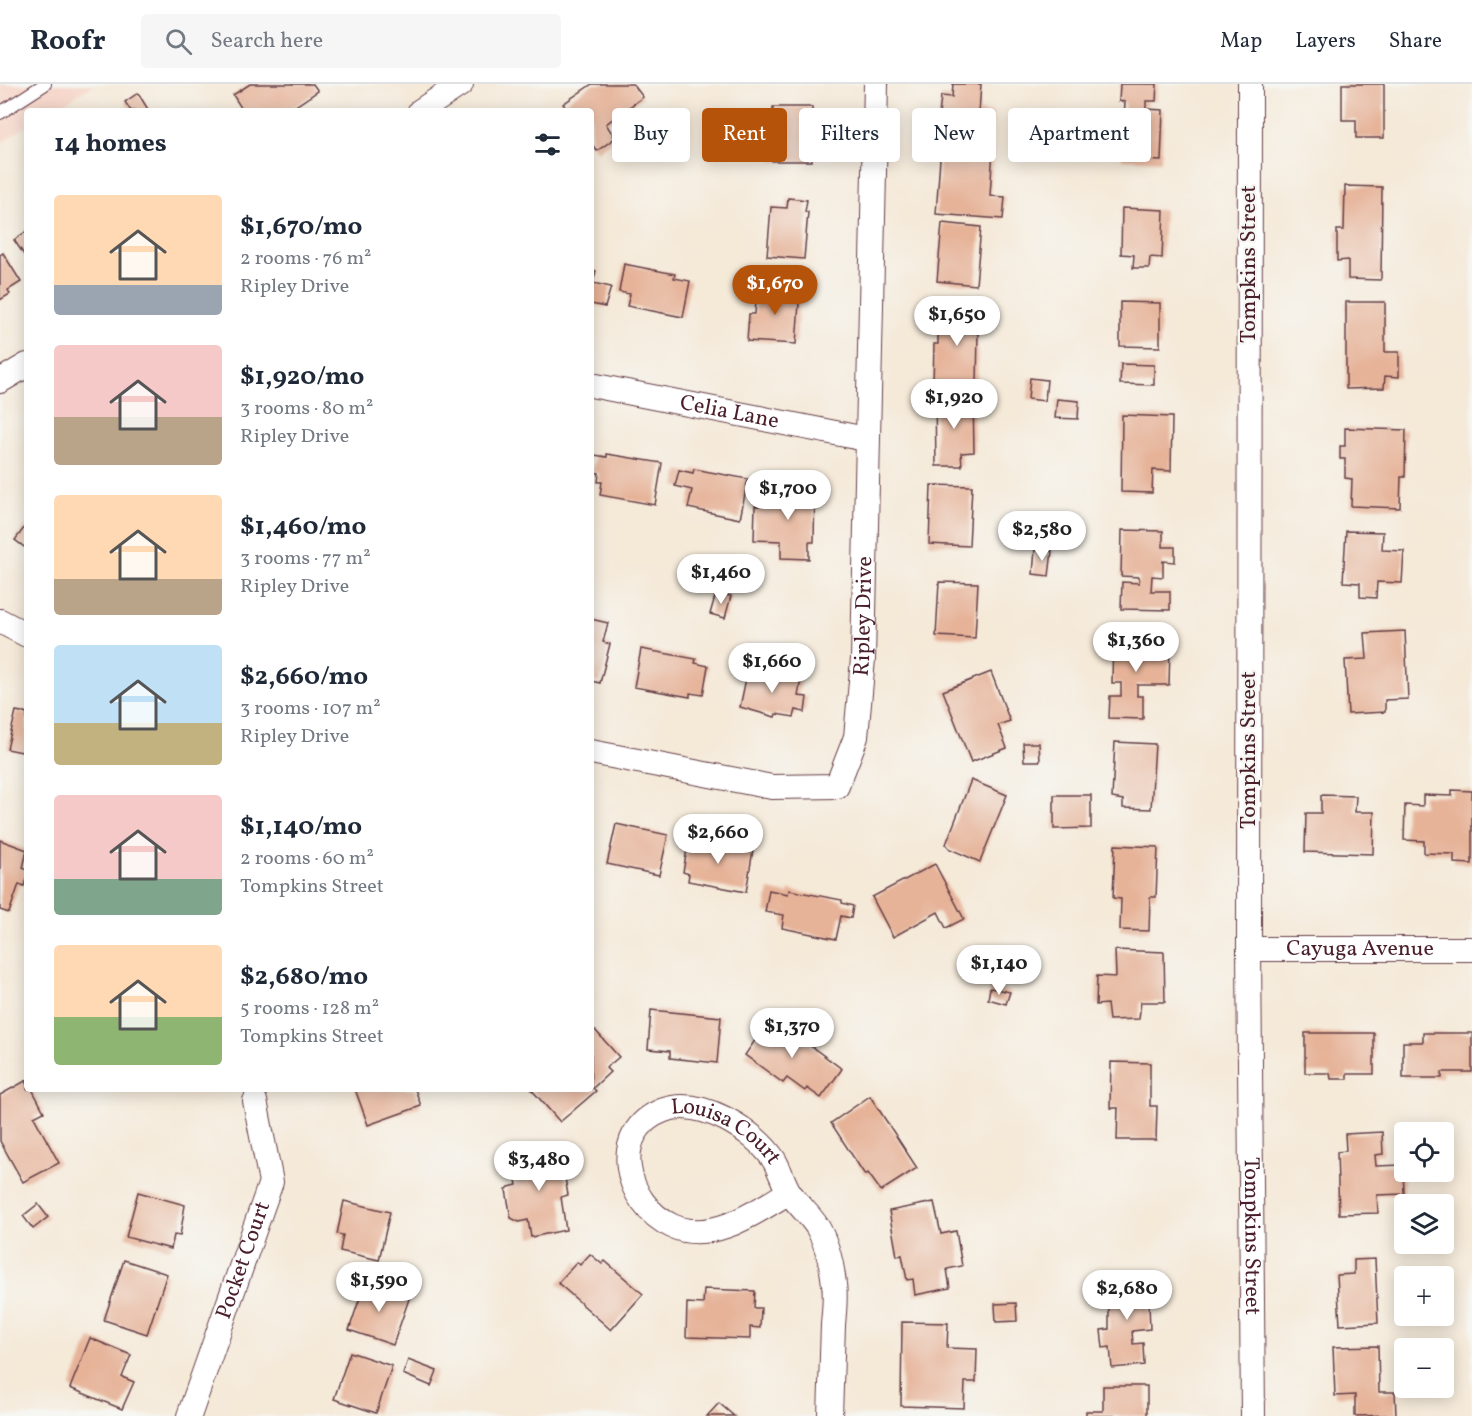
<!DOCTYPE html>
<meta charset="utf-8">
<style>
body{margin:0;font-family:Vollkorn,serif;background:#f6f6f7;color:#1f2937;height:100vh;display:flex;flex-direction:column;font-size:22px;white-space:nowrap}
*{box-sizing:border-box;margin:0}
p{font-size:20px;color:#747a83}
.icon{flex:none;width:33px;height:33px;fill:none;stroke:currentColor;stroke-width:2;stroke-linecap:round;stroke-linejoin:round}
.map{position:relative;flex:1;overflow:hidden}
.drawer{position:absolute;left:24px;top:24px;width:570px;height:984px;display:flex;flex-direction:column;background:#fff;border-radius:6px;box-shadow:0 3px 15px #0003}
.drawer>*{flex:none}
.banner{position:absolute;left:612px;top:24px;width:570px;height:54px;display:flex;gap:12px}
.fabs{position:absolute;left:1394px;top:1038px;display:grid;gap:12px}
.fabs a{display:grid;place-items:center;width:60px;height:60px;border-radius:6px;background:#fff;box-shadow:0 3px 15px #0003;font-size:30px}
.price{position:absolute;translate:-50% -51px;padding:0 14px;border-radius:21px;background:#fff;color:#222;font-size:20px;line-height:39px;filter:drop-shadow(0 2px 3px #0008)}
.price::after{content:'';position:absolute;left:50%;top:36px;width:18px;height:14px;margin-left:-9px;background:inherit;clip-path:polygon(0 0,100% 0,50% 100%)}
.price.active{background:#b45309;color:#fff}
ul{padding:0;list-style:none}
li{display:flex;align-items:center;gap:18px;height:150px;padding:0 30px}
li span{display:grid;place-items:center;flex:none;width:168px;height:120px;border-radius:6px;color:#555}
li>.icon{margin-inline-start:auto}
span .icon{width:72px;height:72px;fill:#fffc;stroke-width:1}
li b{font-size:26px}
h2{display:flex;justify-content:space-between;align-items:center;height:72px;padding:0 30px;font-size:26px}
.chip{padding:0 21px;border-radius:6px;background:#fff;box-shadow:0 3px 15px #0003;font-size:21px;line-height:54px}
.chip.active{background:#b45309;color:#fff}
header{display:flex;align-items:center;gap:36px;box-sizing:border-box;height:84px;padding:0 30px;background:#fff;border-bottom:2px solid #e0e1e3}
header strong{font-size:28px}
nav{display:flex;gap:33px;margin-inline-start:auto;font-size:21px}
.search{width:420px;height:54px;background:#f6f6f7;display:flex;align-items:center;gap:15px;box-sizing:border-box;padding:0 21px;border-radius:6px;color:#747a83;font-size:22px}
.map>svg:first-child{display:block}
.built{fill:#f6d2c4}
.building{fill:#e6b399}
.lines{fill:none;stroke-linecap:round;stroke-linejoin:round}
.service-casing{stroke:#643d45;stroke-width:14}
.minor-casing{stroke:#643d45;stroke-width:26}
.service{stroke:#fff;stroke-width:12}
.minor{stroke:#fff;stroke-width:24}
.labels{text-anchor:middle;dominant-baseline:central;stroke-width:4.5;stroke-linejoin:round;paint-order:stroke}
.street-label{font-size:22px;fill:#4a1f2b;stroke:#f6f6f2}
</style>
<header>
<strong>Roofr</strong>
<div class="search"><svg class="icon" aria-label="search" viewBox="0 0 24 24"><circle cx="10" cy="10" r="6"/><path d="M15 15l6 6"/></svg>Search here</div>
<nav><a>Map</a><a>Layers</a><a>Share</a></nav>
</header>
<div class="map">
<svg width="1472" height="1332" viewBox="0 0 1472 1332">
<rect width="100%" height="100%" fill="#f6f6f2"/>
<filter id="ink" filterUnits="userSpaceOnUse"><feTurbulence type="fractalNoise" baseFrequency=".0167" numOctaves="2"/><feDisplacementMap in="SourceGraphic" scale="12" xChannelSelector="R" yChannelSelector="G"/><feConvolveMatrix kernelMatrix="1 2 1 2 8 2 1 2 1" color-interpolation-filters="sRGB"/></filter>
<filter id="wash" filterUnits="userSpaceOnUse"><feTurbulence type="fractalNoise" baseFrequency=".008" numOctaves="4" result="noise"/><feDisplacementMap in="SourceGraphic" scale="24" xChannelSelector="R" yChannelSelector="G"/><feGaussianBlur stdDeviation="1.35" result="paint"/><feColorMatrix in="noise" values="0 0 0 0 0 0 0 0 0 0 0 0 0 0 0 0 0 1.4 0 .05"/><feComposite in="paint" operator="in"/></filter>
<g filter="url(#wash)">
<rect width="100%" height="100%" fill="#f5e9d8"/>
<polygon class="built" points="0,0 95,0 52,27 27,27 27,42 0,59"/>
<g id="blocks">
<g class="building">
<polygon points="250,0 313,0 318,7 288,27 243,27 233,11"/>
<polygon points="592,0 633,0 643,13 606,40 615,54 597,67 591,59 591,27 568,27 563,20"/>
<polygon points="953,0 981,0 979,28 993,29 992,41 982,40 982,45 938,41 941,12 952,13"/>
<polygon points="1120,0 1157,0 1156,17 1146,17 1146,25 1163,26 1161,77 1122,75 1125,18 1119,17"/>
<polygon points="1342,0 1384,0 1384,54 1356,54 1356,36 1342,36"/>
<polygon points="138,9 149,27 131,27 125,18"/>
<polygon points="773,23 812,23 812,77 772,77"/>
<polygon points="941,61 993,64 990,112 1005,113 1003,135 936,130"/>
<polygon points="1345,102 1382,103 1381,196 1348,195 1348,176 1337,177 1337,146 1344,146"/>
<polygon points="788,114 807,116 805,128 808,128 804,175 767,172 771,123 787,124"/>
<polygon points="1122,124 1164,126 1162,174 1150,173 1149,184 1133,184 1134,171 1121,170"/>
<polygon points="942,139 981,143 976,201 937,197"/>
<polygon points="27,147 27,175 14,156"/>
<polygon points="3,169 21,198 8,206 10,210 0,216 0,171"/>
<polygon points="624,180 675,190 674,194 690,197 683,233 627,222 630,210 619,208"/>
<polygon points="591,185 596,187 593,199 611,203 605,223 591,220"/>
<polygon points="757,202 800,206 796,260 747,257 749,230 755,230"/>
<polygon points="1120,218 1160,219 1160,263 1120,262"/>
<polygon points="1346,218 1385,218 1385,268 1399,268 1399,293 1385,292 1384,304 1346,305"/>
<polygon points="938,224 982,225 982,246 978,246 977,301 933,301 934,260 938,260"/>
<polygon points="1121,280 1154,281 1154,301 1120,300"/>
<polygon points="1030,294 1047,296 1045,317 1028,315"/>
<polygon points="935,313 973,313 974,368 961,369 962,382 936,382"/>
<polygon points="1057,315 1079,317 1078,335 1055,334"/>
<polygon points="1122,331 1172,333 1171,387 1153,386 1152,409 1121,408"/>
<polygon points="1345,344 1406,346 1405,393 1401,393 1400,424 1351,422 1352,395 1345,394 1345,375 1340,375 1340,362 1345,362"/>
<polygon points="607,370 662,379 655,421 600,411 602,398 598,398 599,389 592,388 595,371 607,373"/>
<polygon points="694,385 748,395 740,435 688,424 692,406 675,402 679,386 693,389"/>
<polygon points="931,401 972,402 969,462 929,460"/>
<polygon points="775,402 815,403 814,458 809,458 809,475 781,474 781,457 754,456 755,422 774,422"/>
<polygon points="27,440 27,465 15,456"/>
<polygon points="1122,446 1163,447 1163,463 1175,463 1175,478 1163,477 1163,493 1152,492 1151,507 1170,507 1170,526 1121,525 1122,498 1139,499 1139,493 1121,492"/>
<polygon points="1346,447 1383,448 1382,466 1404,467 1402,499 1377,498 1376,514 1360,513 1360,499 1343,498"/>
<polygon points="1035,465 1052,467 1049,492 1033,490"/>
<polygon points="939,498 978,499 975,554 936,552"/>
<polygon points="716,509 731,512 725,534 710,530"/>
<polygon points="591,535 608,539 603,558 610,560 600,599 591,597"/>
<polygon points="1405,547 1408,615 1385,616 1385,628 1348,630 1345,576 1367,575 1365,549"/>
<polygon points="1113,551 1152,552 1152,563 1170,563 1169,601 1137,601 1137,612 1143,612 1143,635 1109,634 1110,612 1121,612 1121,599 1112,599"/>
<polygon points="641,565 696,575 695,579 708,582 703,611 690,609 690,613 634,603"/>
<polygon points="748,585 801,595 798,612 807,613 805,628 796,626 794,633 776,630 775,633 740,623"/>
<polygon points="991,588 1010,637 998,641 1007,664 971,678 943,607"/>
<polygon points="16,627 27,629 27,669 7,665"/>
<polygon points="1115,658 1155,660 1151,725 1123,724 1123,716 1112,714"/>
<polygon points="1023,659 1039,659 1040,677 1024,677"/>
<polygon points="971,696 1007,711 980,778 950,765 946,760"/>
<polygon points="1452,706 1472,707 1472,780 1454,779 1454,770 1424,769 1424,757 1404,756 1405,721 1423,722 1423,711 1452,712"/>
<polygon points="1054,711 1091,711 1091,744 1054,745"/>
<polygon points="1321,711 1356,712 1355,728 1374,728 1373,770 1305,768 1306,729 1321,729"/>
<polygon points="616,740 668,751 659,791 607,780"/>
<polygon points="689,754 753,766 746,808 688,797 689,790 683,788"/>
<polygon points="0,756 27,766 23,784 27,786 27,793 24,802 19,800 9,829 0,826"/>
<polygon points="1115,761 1158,763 1156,813 1150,813 1149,847 1120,846 1121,815 1113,814"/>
<polygon points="935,780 964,835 946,844 938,828 893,853 872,813"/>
<polygon points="769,806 788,810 789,806 842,816 842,819 853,822 851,834 841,832 836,855 782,844 784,831 765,828"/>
<polygon points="1115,866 1164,868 1165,918 1141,918 1139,935 1109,936 1107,920 1096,921 1097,892 1116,893"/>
<polygon points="990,904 1010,908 1006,920 988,915"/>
<polygon points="651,926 721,933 717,979 670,974 670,967 648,965"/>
<polygon points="771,933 842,985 821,1014 807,1004 805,1007 787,994 783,999 745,971"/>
<polygon points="595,946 619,973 606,984 610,988 593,1004 596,1007 560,1038 531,1005 591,1005 591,949"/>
<polygon points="1305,949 1374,949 1374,990 1347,990 1347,995 1331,995 1330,989 1305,989"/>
<polygon points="1423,949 1472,949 1472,988 1442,988 1442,994 1403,994 1403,958 1423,958"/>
<polygon points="1111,978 1150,979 1150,1022 1157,1022 1156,1056 1117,1056 1118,1024 1110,1024"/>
<polygon points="27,996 27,1005 32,1005 44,1028 34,1033 59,1079 23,1098 0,1057 0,1011"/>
<polygon points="355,1005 415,1005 421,1022 368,1041"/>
<polygon points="870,1012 917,1084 881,1107 868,1089 865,1091 831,1039"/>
<polygon points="1382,1048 1383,1070 1375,1071 1376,1082 1403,1081 1404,1110 1377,1111 1378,1129 1339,1130 1337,1068 1346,1067 1345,1050"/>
<polygon points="560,1065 568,1111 561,1113 566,1146 531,1153 528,1136 519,1138 511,1134 506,1106 509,1103 517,1101 512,1074"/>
<polygon points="138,1108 185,1121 180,1152 174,1151 171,1165 126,1153"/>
<polygon points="344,1117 390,1128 379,1176 340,1167 343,1151 337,1150"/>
<polygon points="934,1118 941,1150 956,1147 962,1182 947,1185 950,1204 915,1211 913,1195 907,1196 902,1171 897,1172 889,1127"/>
<polygon points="38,1120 48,1133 33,1145 23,1132"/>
<polygon points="590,1170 602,1180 605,1177 643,1210 611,1246 558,1199 577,1178 580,1181"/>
<polygon points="1375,1175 1378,1239 1340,1241 1337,1191 1354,1190 1354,1176"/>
<polygon points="124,1176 167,1190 147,1250 104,1236"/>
<polygon points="1109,1194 1148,1195 1150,1245 1132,1247 1133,1260 1143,1259 1144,1281 1112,1284 1110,1263 1103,1264 1101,1246 1109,1245"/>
<polygon points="366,1196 410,1212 393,1261 349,1246"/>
<polygon points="704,1205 755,1207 754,1224 761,1224 760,1244 750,1243 750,1255 686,1253 687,1219 703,1220"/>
<polygon points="1016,1219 1017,1237 996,1238 995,1220"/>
<polygon points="902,1238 948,1239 947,1264 977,1265 976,1298 965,1298 964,1324 901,1322"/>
<polygon points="90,1254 131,1271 122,1293 134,1298 122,1325 70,1304"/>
<polygon points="1378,1262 1379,1308 1395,1308 1396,1331 1355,1332 1355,1311 1335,1312 1333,1263"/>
<polygon points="350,1268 392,1282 376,1329 334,1315"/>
<polygon points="408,1276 437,1287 431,1302 403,1290"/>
<polygon points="1103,1302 1147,1302 1147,1332 1086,1332 1086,1327 1103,1327"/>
<polygon points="719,1319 734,1332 707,1332"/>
</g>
</g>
</g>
<g filter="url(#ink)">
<use href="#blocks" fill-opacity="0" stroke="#643d45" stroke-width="1.5"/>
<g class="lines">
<defs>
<polyline id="service" points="0,29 45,0"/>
<g id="minor">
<path id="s1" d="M1250 0 1249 865 1253 1332"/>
<polyline points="420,27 461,0"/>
<polyline points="0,297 27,281"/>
<path id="s2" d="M591 301 866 355"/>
<polyline points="0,537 27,551"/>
<path id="s3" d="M591 668 772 703 837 702 856 653 863 575 876 0"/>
<path id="s4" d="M1249 865H1472"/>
<path id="s5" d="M789 1108C756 1128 712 1160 672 1142 625 1121 607 1047 664 1026 701 1013 754 1046 774 1076 780 1086 783 1098 789 1108 798 1121 810 1131 818 1144 827 1160 832 1182 834 1200 836 1213 834 1228 833 1241 832 1271 831 1302 830 1332"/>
<path id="s6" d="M189 1332 271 1098 255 1017"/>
</g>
</defs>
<use href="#service" class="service-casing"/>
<use href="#minor" class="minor-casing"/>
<use href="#service" class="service"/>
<use href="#minor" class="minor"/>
</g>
</g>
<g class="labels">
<g class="street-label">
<text transform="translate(1249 180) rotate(-90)">Tompkins Street</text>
<text stroke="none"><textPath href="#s2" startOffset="141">Celia Lane</textPath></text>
<text stroke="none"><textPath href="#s3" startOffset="423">Ripley Drive</textPath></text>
<text transform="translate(1249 666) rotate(-90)">Tompkins Street</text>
<text stroke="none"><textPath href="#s4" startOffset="111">Cayuga Avenue</textPath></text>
<text stroke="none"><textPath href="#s5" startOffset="345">Louisa Court</textPath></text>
<text stroke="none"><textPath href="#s1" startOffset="1152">Tompkins Street</textPath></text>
<text stroke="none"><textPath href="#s6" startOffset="165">Pocket Court</textPath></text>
</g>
</g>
</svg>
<div class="fabs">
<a><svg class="icon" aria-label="locate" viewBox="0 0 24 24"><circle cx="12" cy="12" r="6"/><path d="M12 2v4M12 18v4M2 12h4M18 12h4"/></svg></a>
<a><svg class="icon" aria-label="layers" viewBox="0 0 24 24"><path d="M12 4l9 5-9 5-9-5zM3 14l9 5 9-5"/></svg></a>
<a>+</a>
<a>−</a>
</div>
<b class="price active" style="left:775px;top:232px">$1,670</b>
<b class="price" style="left:957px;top:263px">$1,650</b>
<b class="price" style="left:954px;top:346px">$1,920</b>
<b class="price" style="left:788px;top:437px">$1,700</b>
<b class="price" style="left:1042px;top:478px">$2,580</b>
<b class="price" style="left:721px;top:521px">$1,460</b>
<b class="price" style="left:1136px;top:589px">$1,360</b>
<b class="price" style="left:772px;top:610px">$1,660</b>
<b class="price" style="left:718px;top:781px">$2,660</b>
<b class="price" style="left:999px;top:912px">$1,140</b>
<b class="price" style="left:792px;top:975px">$1,370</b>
<b class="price" style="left:539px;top:1108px">$3,480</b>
<b class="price" style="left:379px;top:1229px">$1,590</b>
<b class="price" style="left:1127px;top:1237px">$2,680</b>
<div class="banner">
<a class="chip">Buy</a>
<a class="chip active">Rent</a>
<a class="chip">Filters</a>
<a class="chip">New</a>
<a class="chip">Apartment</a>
</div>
<section class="drawer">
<h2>14 homes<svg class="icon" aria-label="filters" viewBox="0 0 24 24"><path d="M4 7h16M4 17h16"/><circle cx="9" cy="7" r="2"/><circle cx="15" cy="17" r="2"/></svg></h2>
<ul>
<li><span style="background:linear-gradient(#ffd9b3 75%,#9aa5b1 0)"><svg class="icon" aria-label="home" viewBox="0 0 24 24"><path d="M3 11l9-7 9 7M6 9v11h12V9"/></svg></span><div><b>$1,670/mo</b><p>2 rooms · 76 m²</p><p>Ripley Drive</p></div></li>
<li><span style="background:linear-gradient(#f6c9c9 60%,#b9a48a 0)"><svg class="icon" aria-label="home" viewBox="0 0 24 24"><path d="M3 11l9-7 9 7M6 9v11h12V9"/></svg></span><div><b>$1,920/mo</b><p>3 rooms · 80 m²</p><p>Ripley Drive</p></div></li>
<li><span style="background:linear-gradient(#ffd9b3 70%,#b9a48a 0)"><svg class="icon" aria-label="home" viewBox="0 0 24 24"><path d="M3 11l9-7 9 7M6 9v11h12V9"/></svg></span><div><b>$1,460/mo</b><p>3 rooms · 77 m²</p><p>Ripley Drive</p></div></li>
<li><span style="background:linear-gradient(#bfe0f5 65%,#c2b280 0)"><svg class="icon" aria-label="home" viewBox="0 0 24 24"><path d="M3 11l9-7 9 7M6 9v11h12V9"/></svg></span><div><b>$2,660/mo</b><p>3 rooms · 107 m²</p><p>Ripley Drive</p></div></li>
<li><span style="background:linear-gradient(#f6c9c9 70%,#7fa58c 0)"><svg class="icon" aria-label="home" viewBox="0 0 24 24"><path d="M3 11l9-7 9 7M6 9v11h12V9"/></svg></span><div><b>$1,140/mo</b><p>2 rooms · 60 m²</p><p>Tompkins Street</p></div></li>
<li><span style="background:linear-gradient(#ffd9b3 60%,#8fb573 0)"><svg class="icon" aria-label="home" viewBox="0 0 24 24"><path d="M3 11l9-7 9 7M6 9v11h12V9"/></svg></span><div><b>$2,680/mo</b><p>5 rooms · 128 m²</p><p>Tompkins Street</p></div></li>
</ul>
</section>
</div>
